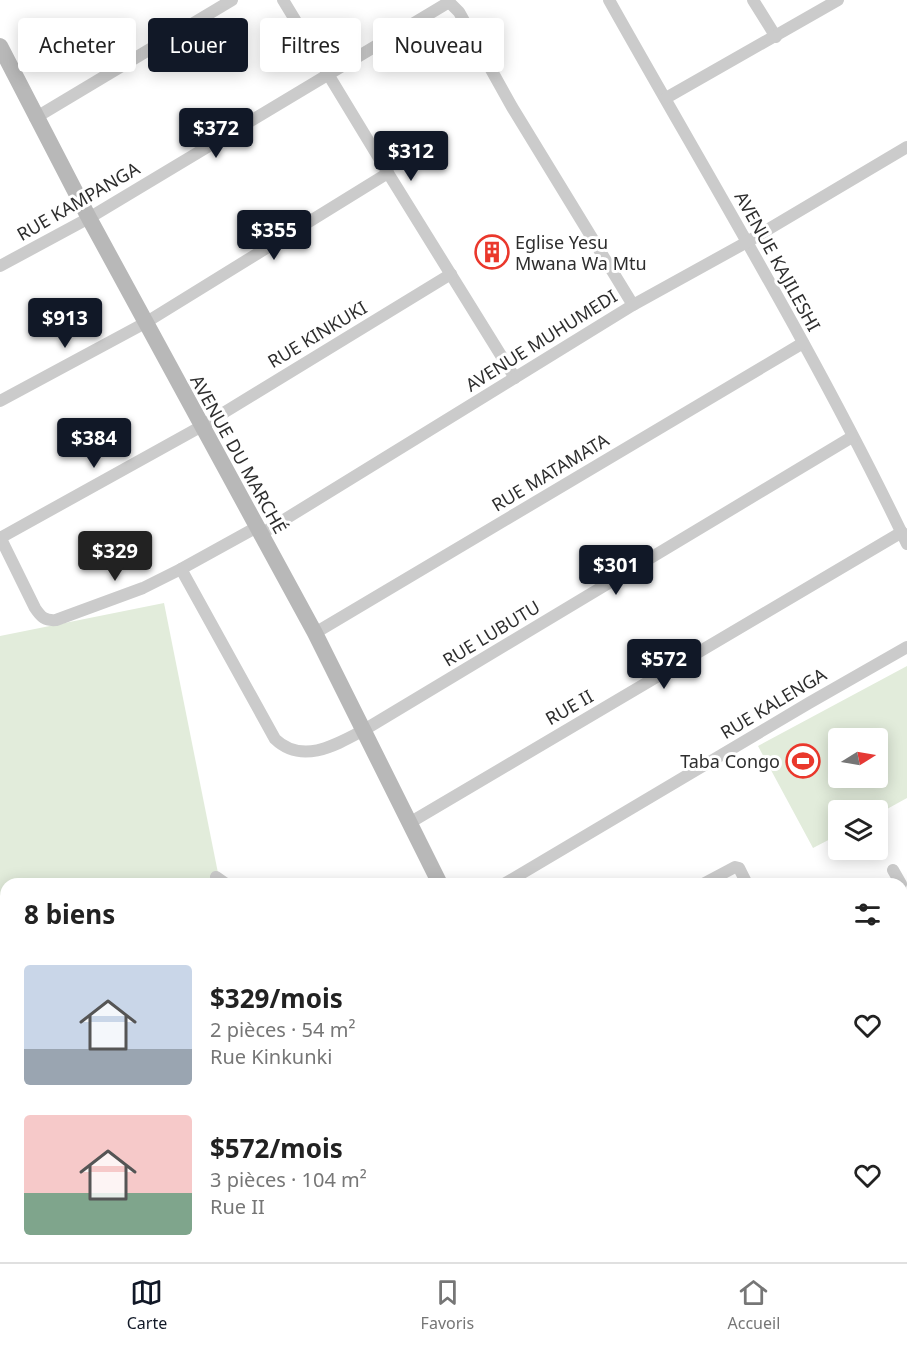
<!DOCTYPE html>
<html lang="fr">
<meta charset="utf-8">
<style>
body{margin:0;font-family:"Noto Sans",sans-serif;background:#f2f2f2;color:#222;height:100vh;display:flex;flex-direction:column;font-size:22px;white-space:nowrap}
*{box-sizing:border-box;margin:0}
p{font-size:20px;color:#767676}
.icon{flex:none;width:33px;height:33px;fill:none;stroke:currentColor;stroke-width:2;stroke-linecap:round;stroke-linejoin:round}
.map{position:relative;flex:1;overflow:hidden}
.panel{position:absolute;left:0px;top:878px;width:908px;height:386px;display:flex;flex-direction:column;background:#fff;border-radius:18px 18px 0 0;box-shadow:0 3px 15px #0003}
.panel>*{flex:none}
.banner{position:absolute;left:18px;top:18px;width:600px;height:54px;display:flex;gap:12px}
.needle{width:39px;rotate:79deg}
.fabs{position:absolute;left:828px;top:728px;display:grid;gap:12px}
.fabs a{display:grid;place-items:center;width:60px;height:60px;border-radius:6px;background:#fff;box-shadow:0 3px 15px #0003;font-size:30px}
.price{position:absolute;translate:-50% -51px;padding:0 14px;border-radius:6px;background:#111827;color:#fff;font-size:20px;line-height:39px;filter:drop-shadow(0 2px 3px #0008)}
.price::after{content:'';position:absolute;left:50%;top:36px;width:18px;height:14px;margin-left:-9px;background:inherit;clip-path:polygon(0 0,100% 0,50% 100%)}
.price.current{background:#222;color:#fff}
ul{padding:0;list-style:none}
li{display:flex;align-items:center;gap:18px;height:150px;padding:0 24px}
li span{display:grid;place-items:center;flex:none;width:168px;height:120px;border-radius:6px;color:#555}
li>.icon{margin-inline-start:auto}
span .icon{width:72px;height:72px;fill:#fffc;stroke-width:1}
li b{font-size:26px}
h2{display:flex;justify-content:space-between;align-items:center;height:72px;padding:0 24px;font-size:26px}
.tag{padding:0 21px;border-radius:6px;background:#fff;box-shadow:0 3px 15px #0003;font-size:21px;line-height:54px}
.tag.current{background:#111827;color:#fff}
.tabs{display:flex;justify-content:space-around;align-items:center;height:84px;border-top:2px solid #e0e0e0;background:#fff;font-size:16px;color:#767676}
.tabs a{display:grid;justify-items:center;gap:3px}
.tabs .current{color:#111827}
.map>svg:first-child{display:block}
.green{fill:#e2ecdb;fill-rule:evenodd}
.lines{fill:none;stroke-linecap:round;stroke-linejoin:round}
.street{stroke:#cbcbcb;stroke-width:12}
.secondary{stroke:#b8b8b8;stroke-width:16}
.labels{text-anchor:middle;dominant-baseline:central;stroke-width:6;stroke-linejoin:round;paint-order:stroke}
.street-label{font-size:18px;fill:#2e2e2e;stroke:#fff}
.poi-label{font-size:18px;fill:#2e2e2e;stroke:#fff;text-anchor:start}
</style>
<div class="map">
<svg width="907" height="1262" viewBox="0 0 907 1262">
<rect width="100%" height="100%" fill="#fff"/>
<g class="green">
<polygon points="164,603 220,883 6,884 6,978 0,980 0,636"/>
<path d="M907 666V798L878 814V810H838V835L813 848 758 746ZM838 738H878V777H838Z"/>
</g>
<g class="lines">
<g class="street">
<polyline points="283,0 388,173 515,378"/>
<path d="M609 0C710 180 818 357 907 544"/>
<polyline points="753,0 776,37"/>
<polyline points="666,98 838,0"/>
<polyline points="35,118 232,0"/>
<polyline points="0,266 89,218 449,2 459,12 512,107 633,305"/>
<polyline points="0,401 145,323 388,173"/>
<polyline points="261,534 633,305 747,242 907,147"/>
<path d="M0 537 35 608C41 617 45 621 56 620L143 588 181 569 257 527"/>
<polyline points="0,538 202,426 451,274"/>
<path d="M181 569 275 739C302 765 336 745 364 730L852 437"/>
<polyline points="315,633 803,343"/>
<polyline points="411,822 902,532"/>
<polyline points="893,870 901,884"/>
<polyline points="216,877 226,884"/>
<polyline points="504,884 809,703 907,647"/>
<polyline points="703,884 735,867 739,868 747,884"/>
<polyline points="902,1041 907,1033"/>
<polyline points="0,1063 6,1060"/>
<polyline points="0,1157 6,1154"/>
<polyline points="902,1176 907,1186"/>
<polyline points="0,1252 6,1249"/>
<polyline points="313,1257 316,1262"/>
<polyline points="436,1257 439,1262"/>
<polyline points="742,1257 745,1262"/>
<polyline points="896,1257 903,1262"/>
<polyline points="189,1262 198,1257"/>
<polyline points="395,1262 404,1257"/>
<polyline points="868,1262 871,1257"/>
</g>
<g class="secondary">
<polyline points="0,46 89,218 315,633 440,884"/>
<polyline points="614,1257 616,1262"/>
</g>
</g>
<defs>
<symbol id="building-ring" viewBox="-11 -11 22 22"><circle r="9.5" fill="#fff" stroke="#ea382c" stroke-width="1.5"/><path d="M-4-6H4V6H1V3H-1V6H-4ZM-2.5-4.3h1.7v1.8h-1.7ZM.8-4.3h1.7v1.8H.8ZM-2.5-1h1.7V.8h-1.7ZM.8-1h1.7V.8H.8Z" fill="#ea382c"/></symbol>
<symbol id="stadium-ring" viewBox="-11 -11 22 22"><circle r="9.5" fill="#fff" stroke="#ea382c" stroke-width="1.5"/><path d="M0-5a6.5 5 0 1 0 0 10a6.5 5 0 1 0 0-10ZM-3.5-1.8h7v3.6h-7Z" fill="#ea382c"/></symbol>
</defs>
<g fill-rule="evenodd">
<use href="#building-ring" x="473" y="233" width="38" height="38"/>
<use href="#stadium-ring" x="784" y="742" width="38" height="38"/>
</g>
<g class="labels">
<g class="street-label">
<text transform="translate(78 201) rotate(-30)">RUE KAMPANGA</text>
<text transform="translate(778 261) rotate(61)">AVENUE KAJILESHI</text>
<text transform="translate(317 334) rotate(-31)">RUE KINKUKI</text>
<text transform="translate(541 340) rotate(-32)">AVENUE MUHUMEDI</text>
<text transform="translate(239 454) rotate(61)">AVENUE DU MARCHÉ</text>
<text transform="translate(550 472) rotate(-31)">RUE MATAMATA</text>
<text transform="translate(491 633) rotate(-31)">RUE LUBUTU</text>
<text transform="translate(773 703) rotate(-31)">RUE KALENGA</text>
<text transform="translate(569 707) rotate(-30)">RUE II</text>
</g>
<g class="poi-label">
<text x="515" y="242">Eglise Yesu<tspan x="515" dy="21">Mwana Wa Mtu</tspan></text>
<text x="780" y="761" text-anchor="end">Taba Congo</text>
</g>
</g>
</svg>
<div class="fabs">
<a><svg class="needle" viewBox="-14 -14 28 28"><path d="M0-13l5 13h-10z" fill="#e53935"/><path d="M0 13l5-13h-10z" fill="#767676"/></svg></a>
<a><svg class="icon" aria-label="layers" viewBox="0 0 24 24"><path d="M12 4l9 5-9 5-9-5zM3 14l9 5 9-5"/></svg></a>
</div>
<b class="price" style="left:216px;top:159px">$372</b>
<b class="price" style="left:411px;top:182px">$312</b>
<b class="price" style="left:274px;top:261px">$355</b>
<b class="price" style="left:65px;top:349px">$913</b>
<b class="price" style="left:94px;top:469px">$384</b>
<b class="price current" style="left:115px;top:582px">$329</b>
<b class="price" style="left:616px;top:596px">$301</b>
<b class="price" style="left:664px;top:690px">$572</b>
<div class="banner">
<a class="tag">Acheter</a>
<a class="tag current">Louer</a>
<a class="tag">Filtres</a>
<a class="tag">Nouveau</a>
</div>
<section class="panel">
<h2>8 biens<svg class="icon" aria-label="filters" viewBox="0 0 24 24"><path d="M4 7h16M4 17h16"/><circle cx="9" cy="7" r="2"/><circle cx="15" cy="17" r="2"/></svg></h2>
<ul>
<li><span style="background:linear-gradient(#c9d6e8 70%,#9aa5b1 0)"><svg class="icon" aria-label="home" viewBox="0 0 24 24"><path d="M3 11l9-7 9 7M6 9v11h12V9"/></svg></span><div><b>$329/mois</b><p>2 pièces · 54 m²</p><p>Rue Kinkunki</p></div><svg class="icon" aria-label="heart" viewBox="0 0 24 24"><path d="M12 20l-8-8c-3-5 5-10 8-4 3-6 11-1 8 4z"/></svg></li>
<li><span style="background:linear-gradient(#f6c9c9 65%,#7fa58c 0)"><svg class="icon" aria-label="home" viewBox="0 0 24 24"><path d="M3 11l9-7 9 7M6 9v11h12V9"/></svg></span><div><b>$572/mois</b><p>3 pièces · 104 m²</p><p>Rue II</p></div><svg class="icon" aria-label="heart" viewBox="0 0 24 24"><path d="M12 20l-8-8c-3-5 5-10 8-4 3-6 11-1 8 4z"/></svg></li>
</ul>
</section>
</div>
<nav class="tabs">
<a class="current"><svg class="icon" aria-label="map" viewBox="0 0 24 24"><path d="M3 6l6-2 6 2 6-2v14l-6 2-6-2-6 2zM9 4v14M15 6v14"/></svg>Carte</a>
<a><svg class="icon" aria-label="saved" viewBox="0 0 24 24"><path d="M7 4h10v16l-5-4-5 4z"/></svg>Favoris</a>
<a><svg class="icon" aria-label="home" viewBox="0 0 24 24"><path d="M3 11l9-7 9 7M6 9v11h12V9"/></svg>Accueil</a>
</nav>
